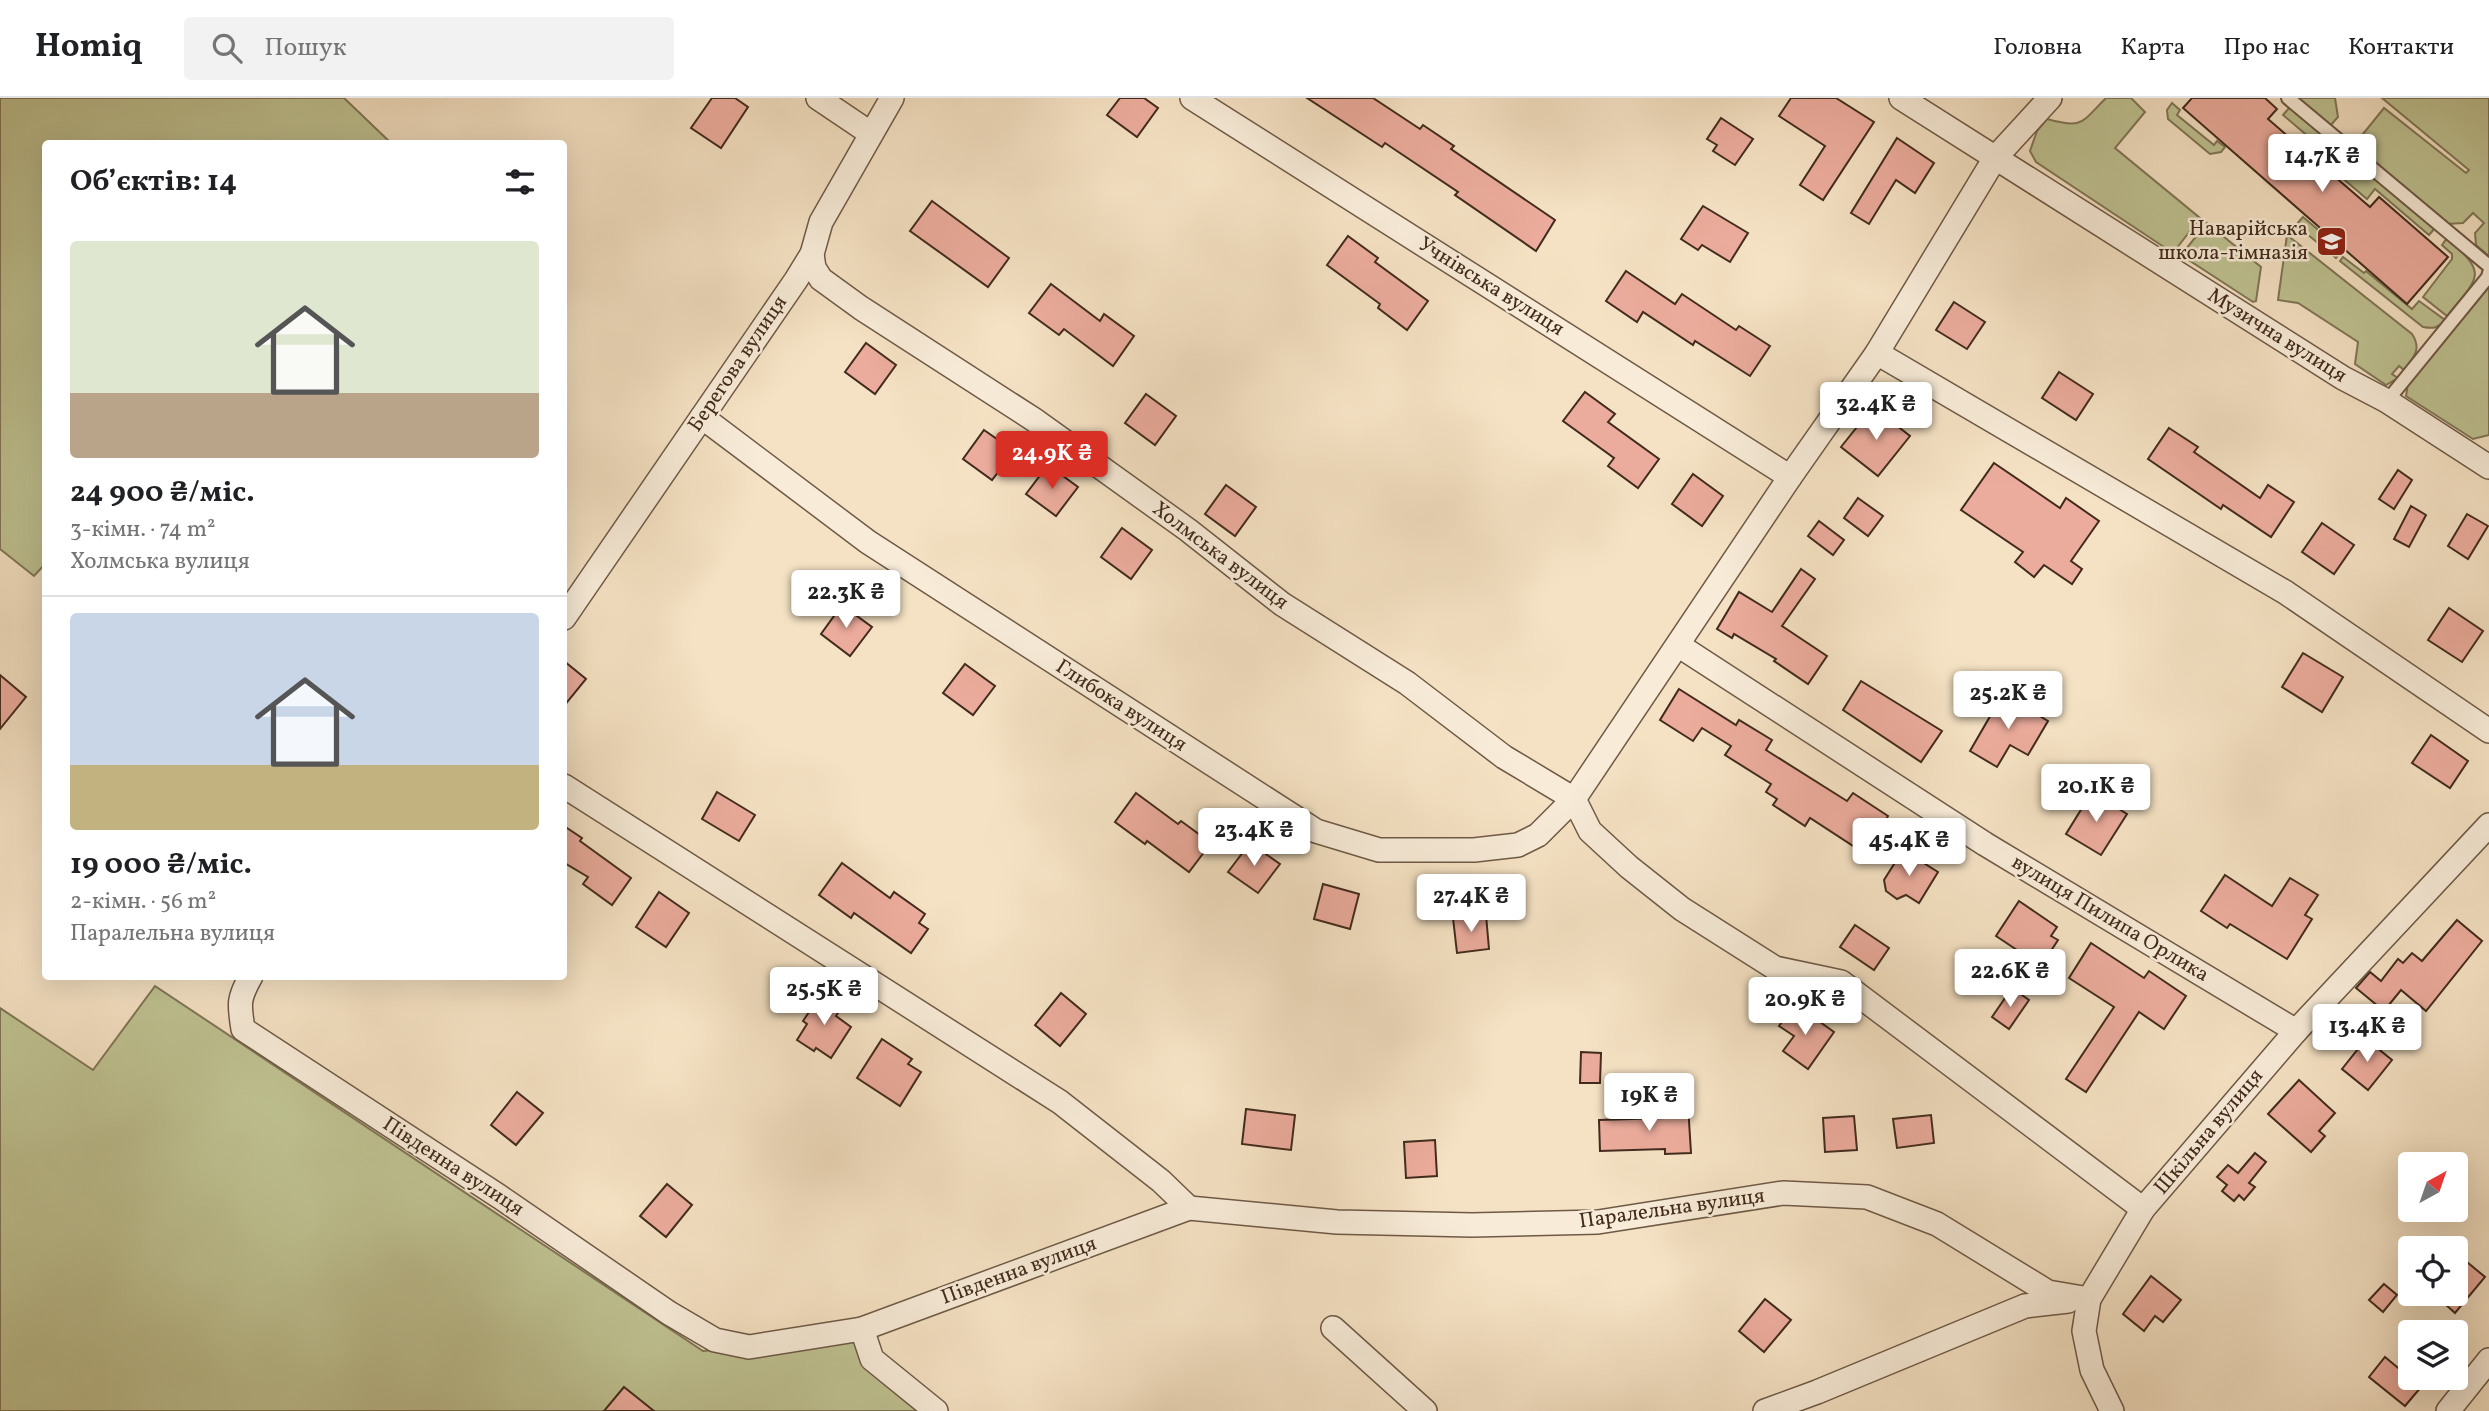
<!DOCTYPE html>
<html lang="uk">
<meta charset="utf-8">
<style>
body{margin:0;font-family:Vollkorn,serif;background:#f2f2f2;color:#202124;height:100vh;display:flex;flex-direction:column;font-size:26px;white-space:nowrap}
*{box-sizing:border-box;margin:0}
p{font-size:23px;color:#757577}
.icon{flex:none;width:38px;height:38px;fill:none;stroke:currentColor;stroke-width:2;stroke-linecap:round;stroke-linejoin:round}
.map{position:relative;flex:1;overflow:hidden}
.details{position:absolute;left:42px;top:42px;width:525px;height:840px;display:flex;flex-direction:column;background:#fff;border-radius:7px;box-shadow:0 7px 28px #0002}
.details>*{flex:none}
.needle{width:46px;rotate:40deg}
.tools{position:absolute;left:2398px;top:1054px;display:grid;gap:14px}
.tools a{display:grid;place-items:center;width:70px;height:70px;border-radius:7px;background:#fff;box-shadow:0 7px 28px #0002;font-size:35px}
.price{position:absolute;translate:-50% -60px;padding:0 16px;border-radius:7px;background:#fff;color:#222;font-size:23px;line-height:46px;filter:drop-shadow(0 2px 4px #0008)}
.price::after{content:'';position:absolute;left:50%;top:42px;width:21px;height:16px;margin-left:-10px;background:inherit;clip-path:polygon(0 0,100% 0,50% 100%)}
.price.current{background:#d93025;color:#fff}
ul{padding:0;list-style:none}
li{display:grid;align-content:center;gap:14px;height:371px;padding:0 28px}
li+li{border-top:2px solid #e0e0e0}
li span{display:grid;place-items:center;height:217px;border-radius:7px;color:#555}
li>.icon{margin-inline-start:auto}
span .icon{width:126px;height:126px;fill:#fffc;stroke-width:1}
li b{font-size:30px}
h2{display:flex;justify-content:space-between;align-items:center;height:84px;padding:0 28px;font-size:30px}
header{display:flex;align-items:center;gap:42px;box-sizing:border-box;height:98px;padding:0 35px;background:#fff;border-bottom:2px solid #e0e0e0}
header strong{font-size:33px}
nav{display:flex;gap:38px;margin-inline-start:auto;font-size:24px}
.search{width:490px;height:63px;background:#f2f2f2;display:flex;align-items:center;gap:18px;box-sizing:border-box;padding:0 24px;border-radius:7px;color:#757577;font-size:26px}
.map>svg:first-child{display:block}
.green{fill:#bfc292;stroke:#807657;stroke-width:2}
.building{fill:#ecac9d;stroke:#422b1c;stroke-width:2}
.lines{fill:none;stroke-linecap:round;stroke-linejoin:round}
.service-casing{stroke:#6f5946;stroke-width:16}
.minor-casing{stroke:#6f5946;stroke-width:26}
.service{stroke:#f8ecd9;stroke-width:12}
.minor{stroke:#f8ecd9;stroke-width:23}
.labels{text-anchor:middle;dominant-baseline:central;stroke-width:5;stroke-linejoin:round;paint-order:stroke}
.poi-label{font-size:21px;fill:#422b1c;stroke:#f8ecd9;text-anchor:end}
.street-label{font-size:21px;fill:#422b1c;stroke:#f8ecd9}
</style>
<header>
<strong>Homiq</strong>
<div class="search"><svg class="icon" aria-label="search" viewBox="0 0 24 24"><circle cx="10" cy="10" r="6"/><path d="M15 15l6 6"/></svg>Пошук</div>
<nav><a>Головна</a><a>Карта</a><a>Про нас</a><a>Контакти</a></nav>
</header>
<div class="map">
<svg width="2489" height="1313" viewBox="0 0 2489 1313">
<rect width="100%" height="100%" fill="#f5e2c4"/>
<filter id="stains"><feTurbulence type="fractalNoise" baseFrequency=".00286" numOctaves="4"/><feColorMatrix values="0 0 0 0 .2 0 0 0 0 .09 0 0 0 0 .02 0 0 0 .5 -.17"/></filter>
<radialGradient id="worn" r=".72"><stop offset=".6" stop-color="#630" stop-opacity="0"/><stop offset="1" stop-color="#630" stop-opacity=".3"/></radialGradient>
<g class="green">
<polygon points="0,0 344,0 391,45 46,46 46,465 34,478 0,451"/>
<path d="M2106 0H2131L2145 14 2115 50 2200 120 2173 155 2036 64 2030 53 2037 33 2047 21C2083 31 2081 25 2106 0Z"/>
<polygon points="2296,0 2335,0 2338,19 2330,28"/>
<polygon points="2382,0 2489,0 2489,158 2476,147 2475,135 2484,125 2473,115 2463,125 2447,126 2354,47 2384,10 2466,75 2469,72"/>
<polygon points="2172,5 2180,12 2177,17 2214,47 2217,43 2225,49 2221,54 2210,56 2168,21 2167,12"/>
<polygon points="2290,9 2324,37 2317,46 2283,17"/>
<polygon points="2348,57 2435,130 2429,137 2375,91 2367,101 2334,73"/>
<polygon points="2303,119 2342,152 2336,160 2296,127"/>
<polygon points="2207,125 2261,169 2256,203 2253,204 2181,157"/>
<path d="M2287 137 2412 236C2422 251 2414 259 2404 272L2399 268 2392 276 2398 280 2386 287 2355 266 2358 244 2298 205 2278 202Z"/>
<path d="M2447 140C2489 177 2479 178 2447 218L2423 199 2452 161V156L2442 147Z"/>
<path d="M2343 159 2364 175 2366 173 2412 211 2419 203 2445 222C2438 230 2434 231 2423 229L2340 163Z"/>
<polygon points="2489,189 2489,337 2473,341 2406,298 2408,285"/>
<polygon points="155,888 703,1253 749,1249 862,1231 872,1261 936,1313 0,1313 0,910 93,972"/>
</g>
<g class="building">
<polygon points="712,0 735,0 748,9 721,50 691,30"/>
<polygon points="1120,0 1144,0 1158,10 1137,39 1107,17"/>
<polygon points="1307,0 1373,0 1420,31 1423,27 1454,48 1451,51 1555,122 1536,153 1455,97 1458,94 1385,45 1382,49"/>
<polygon points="1791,0 1836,0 1874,24 1823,102 1800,87 1825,48 1779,18"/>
<polygon points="2192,0 2265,0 2277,11 2268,21 2370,109 2379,99 2448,159 2407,206 2183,10"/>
<polygon points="1721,20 1753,41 1735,67 1713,53 1717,47 1707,41"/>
<polygon points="1897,40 1934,65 1915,95 1896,82 1869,126 1851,115"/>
<polygon points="932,103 1009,160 988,189 910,133"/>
<polygon points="1703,108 1748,135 1730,164 1702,147 1698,152 1681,141"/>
<polygon points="1348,138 1378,160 1375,164 1428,203 1407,232 1378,210 1380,206 1327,167"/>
<polygon points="1626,173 1675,206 1682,196 1736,232 1739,228 1770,248 1750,278 1695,243 1693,247 1643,214 1637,224 1606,203"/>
<polygon points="1051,186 1100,223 1104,216 1134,238 1113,268 1064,231 1059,237 1029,215"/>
<polygon points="1954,204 1985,224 1967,251 1936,232"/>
<polygon points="866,245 896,267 875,296 845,274"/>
<polygon points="2059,274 2093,296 2076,322 2042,300"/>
<polygon points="1585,294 1615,316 1608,324 1659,361 1638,390 1608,368 1614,360 1563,323"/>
<polygon points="1146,296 1176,318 1155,347 1125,325"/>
<polygon points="1873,309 1910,338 1878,378 1841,349"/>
<polygon points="2169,330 2198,349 2194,354 2260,400 2268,387 2294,404 2271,439 2223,407 2221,411 2148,361"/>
<polygon points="984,332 1014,353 992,382 963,361"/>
<polygon points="1994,365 2060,410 2066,400 2099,423 2071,463 2082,471 2072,486 2044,467 2034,479 2015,464 2023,454 1961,412"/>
<polygon points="1048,367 1078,389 1056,418 1026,396"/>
<polygon points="2398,372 2412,382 2394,411 2379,401"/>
<polygon points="1693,376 1723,398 1702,428 1672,406"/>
<polygon points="1226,387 1256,409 1235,438 1205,416"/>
<polygon points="1858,400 1883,418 1868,438 1844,420"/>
<polygon points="2411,408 2426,417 2409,449 2394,441"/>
<polygon points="2467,416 2488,428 2468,461 2448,448"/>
<polygon points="1819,423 1844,442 1833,457 1808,438"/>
<polygon points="2322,425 2354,447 2334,476 2302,454"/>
<polygon points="1122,430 1152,452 1131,481 1101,459"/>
<polygon points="1801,471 1815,481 1782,528 1827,558 1808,586 1774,563 1776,561 1734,536 1732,540 1717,531 1739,494 1772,514"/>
<polygon points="842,507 872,529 850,558 821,536"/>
<polygon points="2449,510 2483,533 2462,564 2428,542"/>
<polygon points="2303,555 2343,579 2322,614 2282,589"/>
<polygon points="564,563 586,581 564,608"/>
<polygon points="965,566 995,588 973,617 943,595"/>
<polygon points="0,577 26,599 0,631"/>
<polygon points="1861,583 1942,633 1921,664 1843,612"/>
<polygon points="1679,591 1736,627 1739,622 1772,642 1766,652 1847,703 1853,695 1888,718 1864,755 1810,720 1805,728 1773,707 1777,701 1766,694 1771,686 1725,657 1731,648 1702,630 1693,643 1660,622"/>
<polygon points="2003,596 2048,623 2028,657 2010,647 1997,669 1970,653"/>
<polygon points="2431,637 2468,663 2450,690 2412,665"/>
<polygon points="717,694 755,717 739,743 702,721"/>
<polygon points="2092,694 2127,716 2101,757 2066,736"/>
<polygon points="1136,695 1178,726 1181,723 1211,745 1189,774 1147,743 1145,746 1115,724"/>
<polygon points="564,728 582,740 580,743 631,780 612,807 583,786 588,779 566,766 564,770"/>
<polygon points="1250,745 1280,766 1258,795 1228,774"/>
<polygon points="1903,752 1938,774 1919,805 1906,797 1897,801 1886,793 1884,782"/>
<polygon points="842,765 890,800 894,794 925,816 919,825 928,831 911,855 854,815 851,820 819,797"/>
<polygon points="2225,777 2272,808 2290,780 2318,797 2305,817 2312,821 2287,861 2230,826 2227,830 2201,813"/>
<polygon points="1323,786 1359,796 1350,831 1314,821"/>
<polygon points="659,794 689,815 666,849 636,829"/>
<polygon points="2019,803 2057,829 2051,838 2058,842 2041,868 1996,838"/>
<polygon points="1486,817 1489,851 1457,855 1453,820"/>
<polygon points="2457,822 2482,843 2426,913 2401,892 2384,913 2356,890 2370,874 2381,883 2398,861 2403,865 2412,855 2422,863"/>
<polygon points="1855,827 1889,850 1874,872 1840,849"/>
<polygon points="2091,845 2144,880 2149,873 2186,898 2164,931 2139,914 2086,994 2066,981 2114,909 2069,880"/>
<polygon points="2012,890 2029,902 2009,931 1992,919"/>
<polygon points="1061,895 1086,916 1060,948 1035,927"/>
<polygon points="821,896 842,909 836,918 851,929 831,960 816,950 814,953 797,942 807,926 803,923"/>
<polygon points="1792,910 1806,920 1809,916 1834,934 1808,971 1783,953 1794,938 1779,928"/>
<polygon points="882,941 912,961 908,966 921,974 900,1008 857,980"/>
<polygon points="2366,941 2392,962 2368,992 2342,971"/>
<polygon points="1581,954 1601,955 1600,985 1580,985"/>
<polygon points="2299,982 2335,1015 2319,1033 2325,1038 2311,1054 2268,1016"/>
<polygon points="517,994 543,1015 516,1047 491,1027"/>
<polygon points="1688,1007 1691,1055 1665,1056 1665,1051 1600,1053 1599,1022 1663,1020 1662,1009"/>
<polygon points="1246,1011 1295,1017 1291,1052 1242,1046"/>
<polygon points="1931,1017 1934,1045 1897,1050 1893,1021"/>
<polygon points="1854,1018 1857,1052 1825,1054 1823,1020"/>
<polygon points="1435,1042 1437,1078 1406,1080 1404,1044"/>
<polygon points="2255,1055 2266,1064 2249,1085 2255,1089 2244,1102 2239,1097 2234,1103 2222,1093 2227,1087 2217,1079 2228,1067 2238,1075"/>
<polygon points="667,1086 692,1107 666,1139 640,1118"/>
<polygon points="2455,1154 2485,1179 2455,1215 2433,1195 2455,1195"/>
<polygon points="2151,1178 2181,1202 2163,1224 2155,1218 2144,1233 2123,1216"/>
<polygon points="2384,1186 2397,1197 2383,1214 2369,1202"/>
<polygon points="1765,1201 1791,1222 1764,1254 1739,1233"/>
<polygon points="2385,1259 2421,1289 2405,1308 2369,1279"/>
<polygon points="624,1289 654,1313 604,1313"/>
</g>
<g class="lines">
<defs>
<g id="service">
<polyline points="2288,0 2489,168"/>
<polyline points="2387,303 2488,179 2489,175"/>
</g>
<g id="minor">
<polyline points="818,0 870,35"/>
<polyline points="1192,0 1790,379"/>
<polyline points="1901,0 2343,280 2387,303 2489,369"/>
<polyline points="812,156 814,170 821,181 861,210 1036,323 1188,432 1282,506 1407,585 1504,659 1574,701"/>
<polyline points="1877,255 2285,494 2489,633"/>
<polyline points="702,319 868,444 1316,733 1379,752 1474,752 1518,747 1538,737 1574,701 1790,379 1877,255 1995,60 2050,0"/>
<polyline points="564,520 796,182 812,156 821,124 892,0"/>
<polyline points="1678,547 1985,746 2296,933"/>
<polyline points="564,688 1060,1004 1161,1083 1189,1110"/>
<polyline points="1574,701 1590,733 1629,769 1682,811 1775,870 1841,884 2143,1111"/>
<path d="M251 878C238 901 239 906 243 931L500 1099 669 1215 715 1242 749 1249 862 1231 1189 1110 1337 1124 1472 1127 1598 1124 1783 1095 1867 1099 1937 1126 2048 1194 2089 1201"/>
<polyline points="1333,1230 1425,1313"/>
<polyline points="862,1231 872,1261 936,1313"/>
<polyline points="1765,1313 1817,1294 2025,1208 2068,1203"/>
<polyline points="2112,1313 2092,1272 2084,1233 2089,1201 2143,1111 2296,933 2489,727"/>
<polyline points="2448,1313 2489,1262"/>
</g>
</defs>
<use href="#service" class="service-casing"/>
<use href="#minor" class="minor-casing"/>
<use href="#service" class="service"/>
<use href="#minor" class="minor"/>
</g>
<defs>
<symbol id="school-square" viewBox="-11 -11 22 22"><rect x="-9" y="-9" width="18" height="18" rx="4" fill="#8f2418" stroke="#f8ecd9"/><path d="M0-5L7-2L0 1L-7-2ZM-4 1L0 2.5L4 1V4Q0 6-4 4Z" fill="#fff"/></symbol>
</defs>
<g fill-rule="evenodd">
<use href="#school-square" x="2314" y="126" width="35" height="35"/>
</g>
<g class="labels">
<g class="poi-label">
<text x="2308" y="131">Наварійська<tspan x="2308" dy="24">школа-гімназія</tspan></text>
</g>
<g class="street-label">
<text transform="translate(1491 189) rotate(32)">Учнівська вулиця</text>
<text transform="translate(2277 238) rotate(32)">Музична вулиця</text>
<text transform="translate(738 266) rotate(-56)">Берегова вулиця</text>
<text transform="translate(1220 458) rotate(37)">Холмська вулиця</text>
<text transform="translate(1121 608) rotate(33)">Глибока вулиця</text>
<text transform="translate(2110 821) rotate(31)">вулиця Пилипа Орлика</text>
<text transform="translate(2209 1034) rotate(-50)">Шкільна вулиця</text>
<text transform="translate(453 1069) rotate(33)">Південна вулиця</text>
<text transform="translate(1672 1111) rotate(-8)">Паралельна вулиця</text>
<text transform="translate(1019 1173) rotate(-20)">Південна вулиця</text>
</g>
</g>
<rect width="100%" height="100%" filter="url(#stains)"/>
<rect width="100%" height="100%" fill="url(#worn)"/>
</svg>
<div class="tools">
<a><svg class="needle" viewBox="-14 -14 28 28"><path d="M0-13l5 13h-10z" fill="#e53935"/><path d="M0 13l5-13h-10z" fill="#757577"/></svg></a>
<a><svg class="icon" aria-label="locate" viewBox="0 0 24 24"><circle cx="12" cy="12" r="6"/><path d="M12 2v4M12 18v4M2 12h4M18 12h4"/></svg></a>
<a><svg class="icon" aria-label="layers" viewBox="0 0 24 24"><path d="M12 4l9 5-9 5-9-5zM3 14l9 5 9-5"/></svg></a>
</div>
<b class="price" style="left:2322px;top:96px">14.7K ₴</b>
<b class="price" style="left:1876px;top:344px">32.4K ₴</b>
<b class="price current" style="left:1052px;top:393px">24.9K ₴</b>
<b class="price" style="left:846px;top:532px">22.3K ₴</b>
<b class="price" style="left:2008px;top:633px">25.2K ₴</b>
<b class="price" style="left:2096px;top:726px">20.1K ₴</b>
<b class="price" style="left:1254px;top:770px">23.4K ₴</b>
<b class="price" style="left:1909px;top:780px">45.4K ₴</b>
<b class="price" style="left:1471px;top:836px">27.4K ₴</b>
<b class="price" style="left:2010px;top:911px">22.6K ₴</b>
<b class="price" style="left:824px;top:929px">25.5K ₴</b>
<b class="price" style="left:1805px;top:939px">20.9K ₴</b>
<b class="price" style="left:2367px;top:966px">13.4K ₴</b>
<b class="price" style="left:1649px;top:1035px">19K ₴</b>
<section class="details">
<h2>Об’єктів: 14<svg class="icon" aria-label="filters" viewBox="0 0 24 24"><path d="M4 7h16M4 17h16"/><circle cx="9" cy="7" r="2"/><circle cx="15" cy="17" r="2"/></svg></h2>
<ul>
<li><span style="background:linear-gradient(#dfe7d0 70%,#b9a48a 0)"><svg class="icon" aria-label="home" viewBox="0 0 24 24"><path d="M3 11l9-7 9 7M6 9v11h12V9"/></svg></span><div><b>24 900 ₴/міс.</b><p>3-кімн. · 74 m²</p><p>Холмська вулиця</p></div></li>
<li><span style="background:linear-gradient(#c9d6e8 70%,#c2b280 0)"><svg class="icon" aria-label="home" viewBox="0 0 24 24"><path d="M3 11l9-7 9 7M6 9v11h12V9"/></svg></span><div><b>19 000 ₴/міс.</b><p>2-кімн. · 56 m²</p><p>Паралельна вулиця</p></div></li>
</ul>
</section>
</div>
